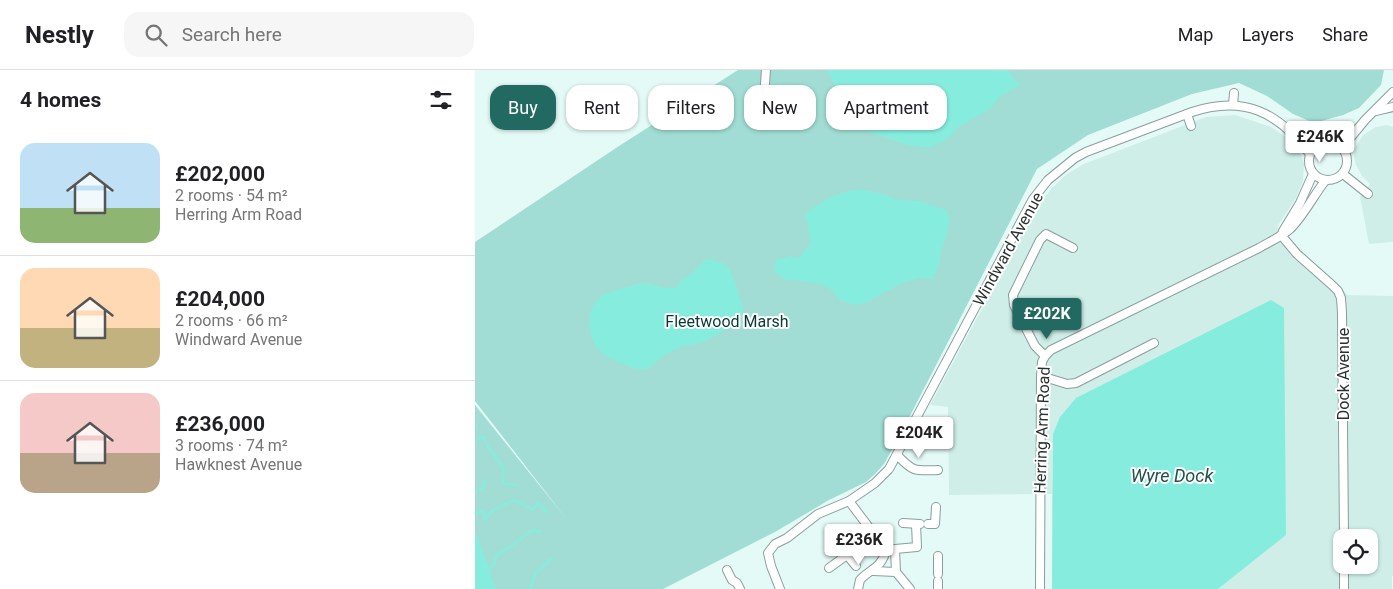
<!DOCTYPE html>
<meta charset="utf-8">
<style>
body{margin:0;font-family:Roboto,sans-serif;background:#f6f6f6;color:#202124;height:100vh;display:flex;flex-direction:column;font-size:19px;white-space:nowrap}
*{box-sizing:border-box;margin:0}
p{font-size:16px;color:#757577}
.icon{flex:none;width:28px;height:28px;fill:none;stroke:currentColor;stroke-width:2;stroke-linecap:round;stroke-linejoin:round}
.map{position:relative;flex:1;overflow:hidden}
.details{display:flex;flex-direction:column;background:#fff;width:475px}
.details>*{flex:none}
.top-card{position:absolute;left:15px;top:15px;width:475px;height:45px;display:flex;gap:10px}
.fabs{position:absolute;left:858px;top:459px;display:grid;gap:10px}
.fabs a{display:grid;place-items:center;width:45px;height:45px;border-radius:10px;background:#fff;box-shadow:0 1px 4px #0004;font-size:25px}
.price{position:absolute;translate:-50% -42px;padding:0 11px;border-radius:5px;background:#fff;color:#222;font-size:16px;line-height:32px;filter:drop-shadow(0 1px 2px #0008)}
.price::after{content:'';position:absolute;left:50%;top:30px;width:15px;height:11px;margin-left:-8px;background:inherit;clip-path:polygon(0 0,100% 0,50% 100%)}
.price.current{background:#216961;color:#fff}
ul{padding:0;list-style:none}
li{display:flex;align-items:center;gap:15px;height:125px;padding:0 20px}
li+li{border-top:1px solid #e0e0e0}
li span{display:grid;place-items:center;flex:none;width:140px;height:100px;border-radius:15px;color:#555}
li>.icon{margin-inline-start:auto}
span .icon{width:60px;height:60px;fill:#fffc;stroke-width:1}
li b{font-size:21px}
h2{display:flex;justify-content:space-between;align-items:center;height:60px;padding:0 20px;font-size:21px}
.pill{padding:0 18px;border-radius:15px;background:#fff;box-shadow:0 1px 4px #0004;font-size:18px;line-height:45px}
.pill.current{background:#216961;color:#fff}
header{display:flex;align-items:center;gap:30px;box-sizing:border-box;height:70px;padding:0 25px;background:#fff;border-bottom:1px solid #e0e0e0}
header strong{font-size:24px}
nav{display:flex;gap:28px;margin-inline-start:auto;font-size:18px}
.search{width:350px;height:45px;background:#f6f6f6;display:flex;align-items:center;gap:12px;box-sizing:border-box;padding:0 18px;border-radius:15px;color:#757577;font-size:19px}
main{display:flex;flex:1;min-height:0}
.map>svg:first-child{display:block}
.built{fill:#cfeee8;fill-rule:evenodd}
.green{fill:#a1ddd4}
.water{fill:#86edde}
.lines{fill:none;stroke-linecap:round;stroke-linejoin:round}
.stream{stroke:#86edde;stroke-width:2.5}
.minor-casing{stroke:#8a9e9b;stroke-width:10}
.minor{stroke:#fff;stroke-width:8}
.labels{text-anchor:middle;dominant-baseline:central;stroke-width:4;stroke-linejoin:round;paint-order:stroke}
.street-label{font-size:16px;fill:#293230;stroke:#fff}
.park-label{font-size:16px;fill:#073a34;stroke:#fff}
.water-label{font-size:18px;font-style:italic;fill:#22504a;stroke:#fff}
</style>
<header>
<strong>Nestly</strong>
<div class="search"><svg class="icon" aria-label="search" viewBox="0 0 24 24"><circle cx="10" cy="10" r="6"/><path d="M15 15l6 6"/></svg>Search here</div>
<nav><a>Map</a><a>Layers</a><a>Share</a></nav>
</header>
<main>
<section class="details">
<h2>4 homes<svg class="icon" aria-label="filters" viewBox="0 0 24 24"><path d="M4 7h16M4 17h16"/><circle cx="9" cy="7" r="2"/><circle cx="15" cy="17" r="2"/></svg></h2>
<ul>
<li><span style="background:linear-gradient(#bfe0f5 65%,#8fb573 0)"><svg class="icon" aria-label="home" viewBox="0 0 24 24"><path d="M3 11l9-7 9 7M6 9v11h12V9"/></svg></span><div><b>£202,000</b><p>2 rooms · 54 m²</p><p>Herring Arm Road</p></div></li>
<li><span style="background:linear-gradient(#ffd9b3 60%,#c2b280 0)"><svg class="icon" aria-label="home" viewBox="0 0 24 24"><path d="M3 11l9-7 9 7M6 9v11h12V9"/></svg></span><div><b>£204,000</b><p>2 rooms · 66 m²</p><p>Windward Avenue</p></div></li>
<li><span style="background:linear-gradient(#f6c9c9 60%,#b9a48a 0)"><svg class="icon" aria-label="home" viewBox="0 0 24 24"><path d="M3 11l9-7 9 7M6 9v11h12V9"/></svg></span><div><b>£236,000</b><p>3 rooms · 74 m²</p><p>Hawknest Avenue</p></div></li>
</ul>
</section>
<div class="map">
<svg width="918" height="519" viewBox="0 0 918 519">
<rect width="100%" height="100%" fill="#e4faf6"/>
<g class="built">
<path d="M760 45 796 57 808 65 822 76 829 93 828 111 821 128 802 157 873 225 918 226V506H917V519H577V424L474 425 473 337 455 335 562 137 577 118 592 104 609 94 731 47ZM866 468H894V495H866Z"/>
<polygon points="912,55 918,57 918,172 894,174 885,127 895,114 887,106 881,95 879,87 880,78 888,65 901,57"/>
</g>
<polygon class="green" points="263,0 909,0 906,15 884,38 868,45 839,53 818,44 792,26 764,13 717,24 613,65 562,99 422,371 409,394 400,404 391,412 354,430 300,462 188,519 0,519 0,335 90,447 0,331 0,172 144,76"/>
<g class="water">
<polygon points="352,0 532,0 545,15 523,28 516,38 485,56 471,70 455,77 444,77 433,75 386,59 374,51 368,40 359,13"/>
<path d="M387 119 408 124 423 130 444 131 471 140 475 148 472 165 466 181 464 195 458 209 443 208 427 213 394 231 384 235 376 234 364 229 357 220 348 215 322 210H311L299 202 300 191 315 186 323 188 336 173 333 154 329 145C340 136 353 127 367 123 374 121 381 120 387 119Z"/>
<path d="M231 189C243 190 255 194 258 207 260 214 268 235 268 240 267 241 266 246 265 247 261 254 232 271 224 273 215 276 205 276 198 280 189 285 181 292 173 299 170 299 165 300 162 299 152 296 131 288 124 280 111 266 110 236 128 225 132 223 164 213 168 213 181 214 189 221 202 217L206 211 215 205Z"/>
<polygon points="796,230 809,238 811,465 743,519 577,519 578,364 585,347 601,328"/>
<polygon points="0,460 21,519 0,519"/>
</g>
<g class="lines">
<g class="stream">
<polyline points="0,355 2,356"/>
<polyline points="0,370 9,367 13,377 29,398 28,413 40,415"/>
<polyline points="0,423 9,417 9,410"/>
<polyline points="0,445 1,443 8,441 10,450 17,441 39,430 58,440 63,433 72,442"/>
<polyline points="11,501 19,494 22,484 31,480 57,460 66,462"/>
<polyline points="55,519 61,503 77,488"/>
</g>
<defs>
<g id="minor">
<polyline points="758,35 759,23"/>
<polyline points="288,41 291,0"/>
<polyline points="901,41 918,37"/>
<polyline points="712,44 716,56"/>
<circle cx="853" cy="91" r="19"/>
<polyline points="863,74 876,67 890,50 918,22"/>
<polyline points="868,104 893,124"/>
<polyline points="808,161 825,133 838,104"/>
<polyline points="806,165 822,184 857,215 863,221 866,228 867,243 869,468"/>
<polyline points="570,286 560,276 539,235 538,225 565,170 571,164 598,178"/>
<polyline points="566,306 592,314 601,313 679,273"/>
<path d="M422 385C438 402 440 401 463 400"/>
<polyline points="374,431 411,480 420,479 421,502 435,519"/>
<polyline points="428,453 445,454"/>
<polyline points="453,454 460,454 461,437"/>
<polyline points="420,479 442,477 441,454"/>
<polyline points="463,486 463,504"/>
<polyline points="869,495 869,519"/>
<polyline points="354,498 372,485 381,496"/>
<polyline points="252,500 257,510 262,513 265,519"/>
<polyline points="398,501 421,502"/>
<polyline points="463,511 463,519"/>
<path d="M305 519 296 496 293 483 300 474 312 468 343 444 374 431 400 413 414 399 558 129 573 110 600 88 611 82 717 42C769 25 803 42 835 84"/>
<path d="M383 519 385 510C395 499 407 498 411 480"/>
<path d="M565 519 566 306 567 292 570 286 576 280 784 178C794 172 806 167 815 159 827 148 839 125 850 111"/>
</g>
</defs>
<use href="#minor" class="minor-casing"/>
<use href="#minor" class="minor"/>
</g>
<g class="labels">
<g class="street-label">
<text transform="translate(533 179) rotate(-61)">Windward Avenue</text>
<text transform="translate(868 304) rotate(-90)">Dock Avenue</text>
<text transform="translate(567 360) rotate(-88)">Herring Arm Road</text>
</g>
<g class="park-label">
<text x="252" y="251">Fleetwood Marsh</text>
</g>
<g class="water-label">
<text x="697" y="405">Wyre Dock</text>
</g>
</g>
</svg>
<div class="fabs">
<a><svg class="icon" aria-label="locate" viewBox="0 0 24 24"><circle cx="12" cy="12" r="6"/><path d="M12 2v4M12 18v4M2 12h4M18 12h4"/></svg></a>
</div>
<b class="price" style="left:845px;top:93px">£246K</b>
<b class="price current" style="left:572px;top:270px">£202K</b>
<b class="price" style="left:444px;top:389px">£204K</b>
<b class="price" style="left:384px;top:496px">£236K</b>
<div class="top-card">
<a class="pill current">Buy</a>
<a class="pill">Rent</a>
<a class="pill">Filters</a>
<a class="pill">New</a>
<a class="pill">Apartment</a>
</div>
</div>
</main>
